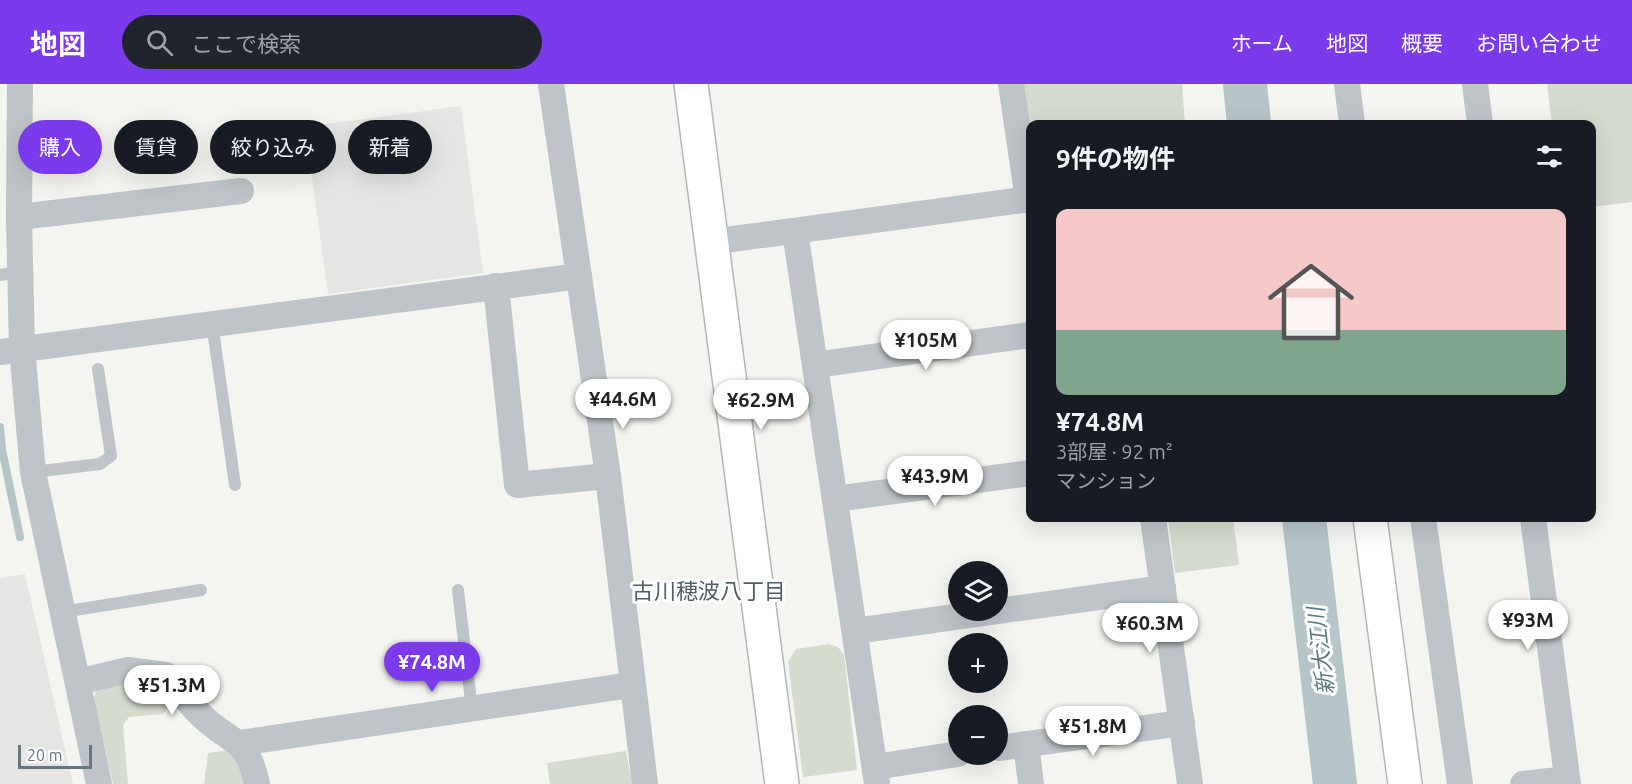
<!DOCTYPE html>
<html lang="ja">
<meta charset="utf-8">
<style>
body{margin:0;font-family:Ubuntu,"Noto Sans JP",sans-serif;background:#20242c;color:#f1f3f6;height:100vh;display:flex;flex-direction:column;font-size:22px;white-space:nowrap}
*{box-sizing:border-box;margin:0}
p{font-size:20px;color:#9ea1a6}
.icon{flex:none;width:33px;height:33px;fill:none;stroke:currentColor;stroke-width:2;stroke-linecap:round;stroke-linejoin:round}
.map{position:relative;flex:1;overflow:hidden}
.sheet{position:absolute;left:1026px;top:36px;width:570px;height:402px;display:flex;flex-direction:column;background:#171b24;border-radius:12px;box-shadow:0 6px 24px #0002}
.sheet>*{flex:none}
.guide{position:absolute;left:18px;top:36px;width:570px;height:54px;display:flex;gap:12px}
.fabs{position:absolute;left:948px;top:477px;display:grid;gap:12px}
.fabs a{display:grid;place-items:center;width:60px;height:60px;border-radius:50%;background:#171b24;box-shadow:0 6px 24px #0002;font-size:30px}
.scale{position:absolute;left:18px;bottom:15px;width:74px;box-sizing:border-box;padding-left:6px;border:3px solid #617783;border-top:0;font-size:16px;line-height:21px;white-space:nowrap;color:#617783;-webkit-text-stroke:4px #fff;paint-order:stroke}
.price{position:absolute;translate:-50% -51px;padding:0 14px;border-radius:21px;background:#fff;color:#222;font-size:20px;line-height:39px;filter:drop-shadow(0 2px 3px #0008)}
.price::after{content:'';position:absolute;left:50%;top:36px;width:18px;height:14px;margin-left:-9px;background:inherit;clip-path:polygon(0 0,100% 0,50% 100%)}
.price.on{background:#7c3aed;color:#fff}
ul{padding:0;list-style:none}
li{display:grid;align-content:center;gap:12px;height:318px;padding:0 30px}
li span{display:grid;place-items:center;height:186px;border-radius:12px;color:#555}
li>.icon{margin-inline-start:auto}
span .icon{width:108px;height:108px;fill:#fffc;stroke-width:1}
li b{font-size:26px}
h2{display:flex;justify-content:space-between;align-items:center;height:72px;padding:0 30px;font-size:26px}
.tag{padding:0 21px;border-radius:27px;background:#171b24;box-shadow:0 6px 24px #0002;font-size:21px;line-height:54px}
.tag.on{background:#7c3aed;color:#fff}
header{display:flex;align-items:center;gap:36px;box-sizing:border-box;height:84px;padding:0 30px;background:#7c3aed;color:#fff}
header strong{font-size:28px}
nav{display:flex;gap:33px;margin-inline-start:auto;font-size:21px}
.search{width:420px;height:54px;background:#20242c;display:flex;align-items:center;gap:15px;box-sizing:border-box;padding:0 21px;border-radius:33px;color:#9ea1a6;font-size:22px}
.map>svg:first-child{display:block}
.built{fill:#e5e5e3}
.green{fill:#d6dbd0}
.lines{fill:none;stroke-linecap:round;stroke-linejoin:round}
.stream{stroke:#b6c5c7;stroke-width:8}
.river{stroke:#b6c5c7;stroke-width:44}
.secondary-casing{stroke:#b1b8bb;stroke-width:36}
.lane{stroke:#bec4c7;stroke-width:12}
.street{stroke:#bec4c7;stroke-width:26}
.secondary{stroke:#fff;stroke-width:33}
.labels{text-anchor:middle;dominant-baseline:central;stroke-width:6;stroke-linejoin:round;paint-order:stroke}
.neighbourhood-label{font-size:22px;fill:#505f67;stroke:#fff}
.water-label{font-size:22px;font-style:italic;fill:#5d7b80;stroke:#fff}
</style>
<header>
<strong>地図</strong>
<div class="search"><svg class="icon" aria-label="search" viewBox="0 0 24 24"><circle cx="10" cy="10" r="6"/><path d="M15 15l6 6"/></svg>ここで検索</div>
<nav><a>ホーム</a><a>地図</a><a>概要</a><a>お問い合わせ</a></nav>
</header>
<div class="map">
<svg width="1632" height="700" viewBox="0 0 1632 700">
<rect width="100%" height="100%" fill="#f4f4f0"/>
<g class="built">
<polygon points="461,22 483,189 328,210 305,43"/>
<polygon points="25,490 73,700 0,700 0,494"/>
</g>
<g class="green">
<polygon points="1021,0 1182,0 1185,40 1030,40 1030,63"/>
<polygon points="1547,0 1632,0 1632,118 1592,123 1592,40 1552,40"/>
<polygon points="1168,434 1233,434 1239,481 1175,489"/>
<polygon points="828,560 838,563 844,571 857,686 803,693 788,578 796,565"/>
<polygon points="126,598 152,600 170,620 163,630 129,633 123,641 128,700 113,700 94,617 96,605"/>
<polygon points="230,666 245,677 246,700 204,700 208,669"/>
<polygon points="626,667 632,700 550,700 547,679"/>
</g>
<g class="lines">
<polyline class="stream" points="0,343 2,365 20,453"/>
<g class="river">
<polyline points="1245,0 1249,40"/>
<polyline points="1304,434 1335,700"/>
</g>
<defs>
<g id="secondary">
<polyline points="691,0 782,700"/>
<polyline points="1370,434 1405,700"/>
</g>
</defs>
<use href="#secondary" class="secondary-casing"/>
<g class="lane">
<polyline points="0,191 20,188"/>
<polyline points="212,239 235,401"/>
<polyline points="33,388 100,380 111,372 98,285"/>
<polyline points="458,506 472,626"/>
<polyline points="62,528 201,506"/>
</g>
<g class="street">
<polyline points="20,0 19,133 22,265 33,388 99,700"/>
<polyline points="551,0 608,392 645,700"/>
<polyline points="1011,0 1028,115"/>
<polyline points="1347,0 1352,40"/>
<polyline points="1475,0 1480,40"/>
<polyline points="19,133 241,107"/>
<polyline points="795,147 877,700"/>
<polyline points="710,158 1030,115"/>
<polyline points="496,202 517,401 608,392"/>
<polyline points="0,268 579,192"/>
<polyline points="815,281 1030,251"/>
<polyline points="835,415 1030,389"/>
<polyline points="1153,434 1190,700"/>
<polyline points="1423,434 1460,700"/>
<polyline points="1533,434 1568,700"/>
<polyline points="855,547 1163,504"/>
<path d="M78 598 128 586 166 591C178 605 190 621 203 633 233 661 247 653 257 700"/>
<polyline points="240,659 631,601"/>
<polyline points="1026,660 1031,700"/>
<polyline points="998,664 1182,639"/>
<polyline points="875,683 958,670"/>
<polyline points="1523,700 1567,695"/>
</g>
<use href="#secondary" class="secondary"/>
</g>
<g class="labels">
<g class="neighbourhood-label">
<text x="709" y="506">古川穂波八丁目</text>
</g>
<g class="water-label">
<text transform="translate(1320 567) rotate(-97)">新大江川</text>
</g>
</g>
</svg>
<div class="fabs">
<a><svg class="icon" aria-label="layers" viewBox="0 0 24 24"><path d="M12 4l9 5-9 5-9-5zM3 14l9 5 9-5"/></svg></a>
<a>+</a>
<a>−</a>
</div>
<div class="scale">20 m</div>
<b class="price" style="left:926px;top:287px">¥105M</b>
<b class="price" style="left:623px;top:346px">¥44.6M</b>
<b class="price" style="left:761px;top:347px">¥62.9M</b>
<b class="price" style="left:935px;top:423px">¥43.9M</b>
<b class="price" style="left:1528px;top:567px">¥93M</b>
<b class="price" style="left:1150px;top:570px">¥60.3M</b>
<b class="price on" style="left:432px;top:609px">¥74.8M</b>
<b class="price" style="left:172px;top:632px">¥51.3M</b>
<b class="price" style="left:1093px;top:673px">¥51.8M</b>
<div class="guide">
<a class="tag on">購入</a>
<a class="tag">賃貸</a>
<a class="tag">絞り込み</a>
<a class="tag">新着</a>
</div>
<section class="sheet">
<h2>9件の物件<svg class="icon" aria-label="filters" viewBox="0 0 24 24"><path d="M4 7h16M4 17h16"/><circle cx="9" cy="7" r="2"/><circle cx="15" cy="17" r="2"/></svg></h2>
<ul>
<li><span style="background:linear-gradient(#f6c9c9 65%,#7fa58c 0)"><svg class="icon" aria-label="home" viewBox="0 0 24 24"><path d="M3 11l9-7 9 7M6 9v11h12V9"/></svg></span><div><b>¥74.8M</b><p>3部屋 · 92 m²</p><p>マンション</p></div></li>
</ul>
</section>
</div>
